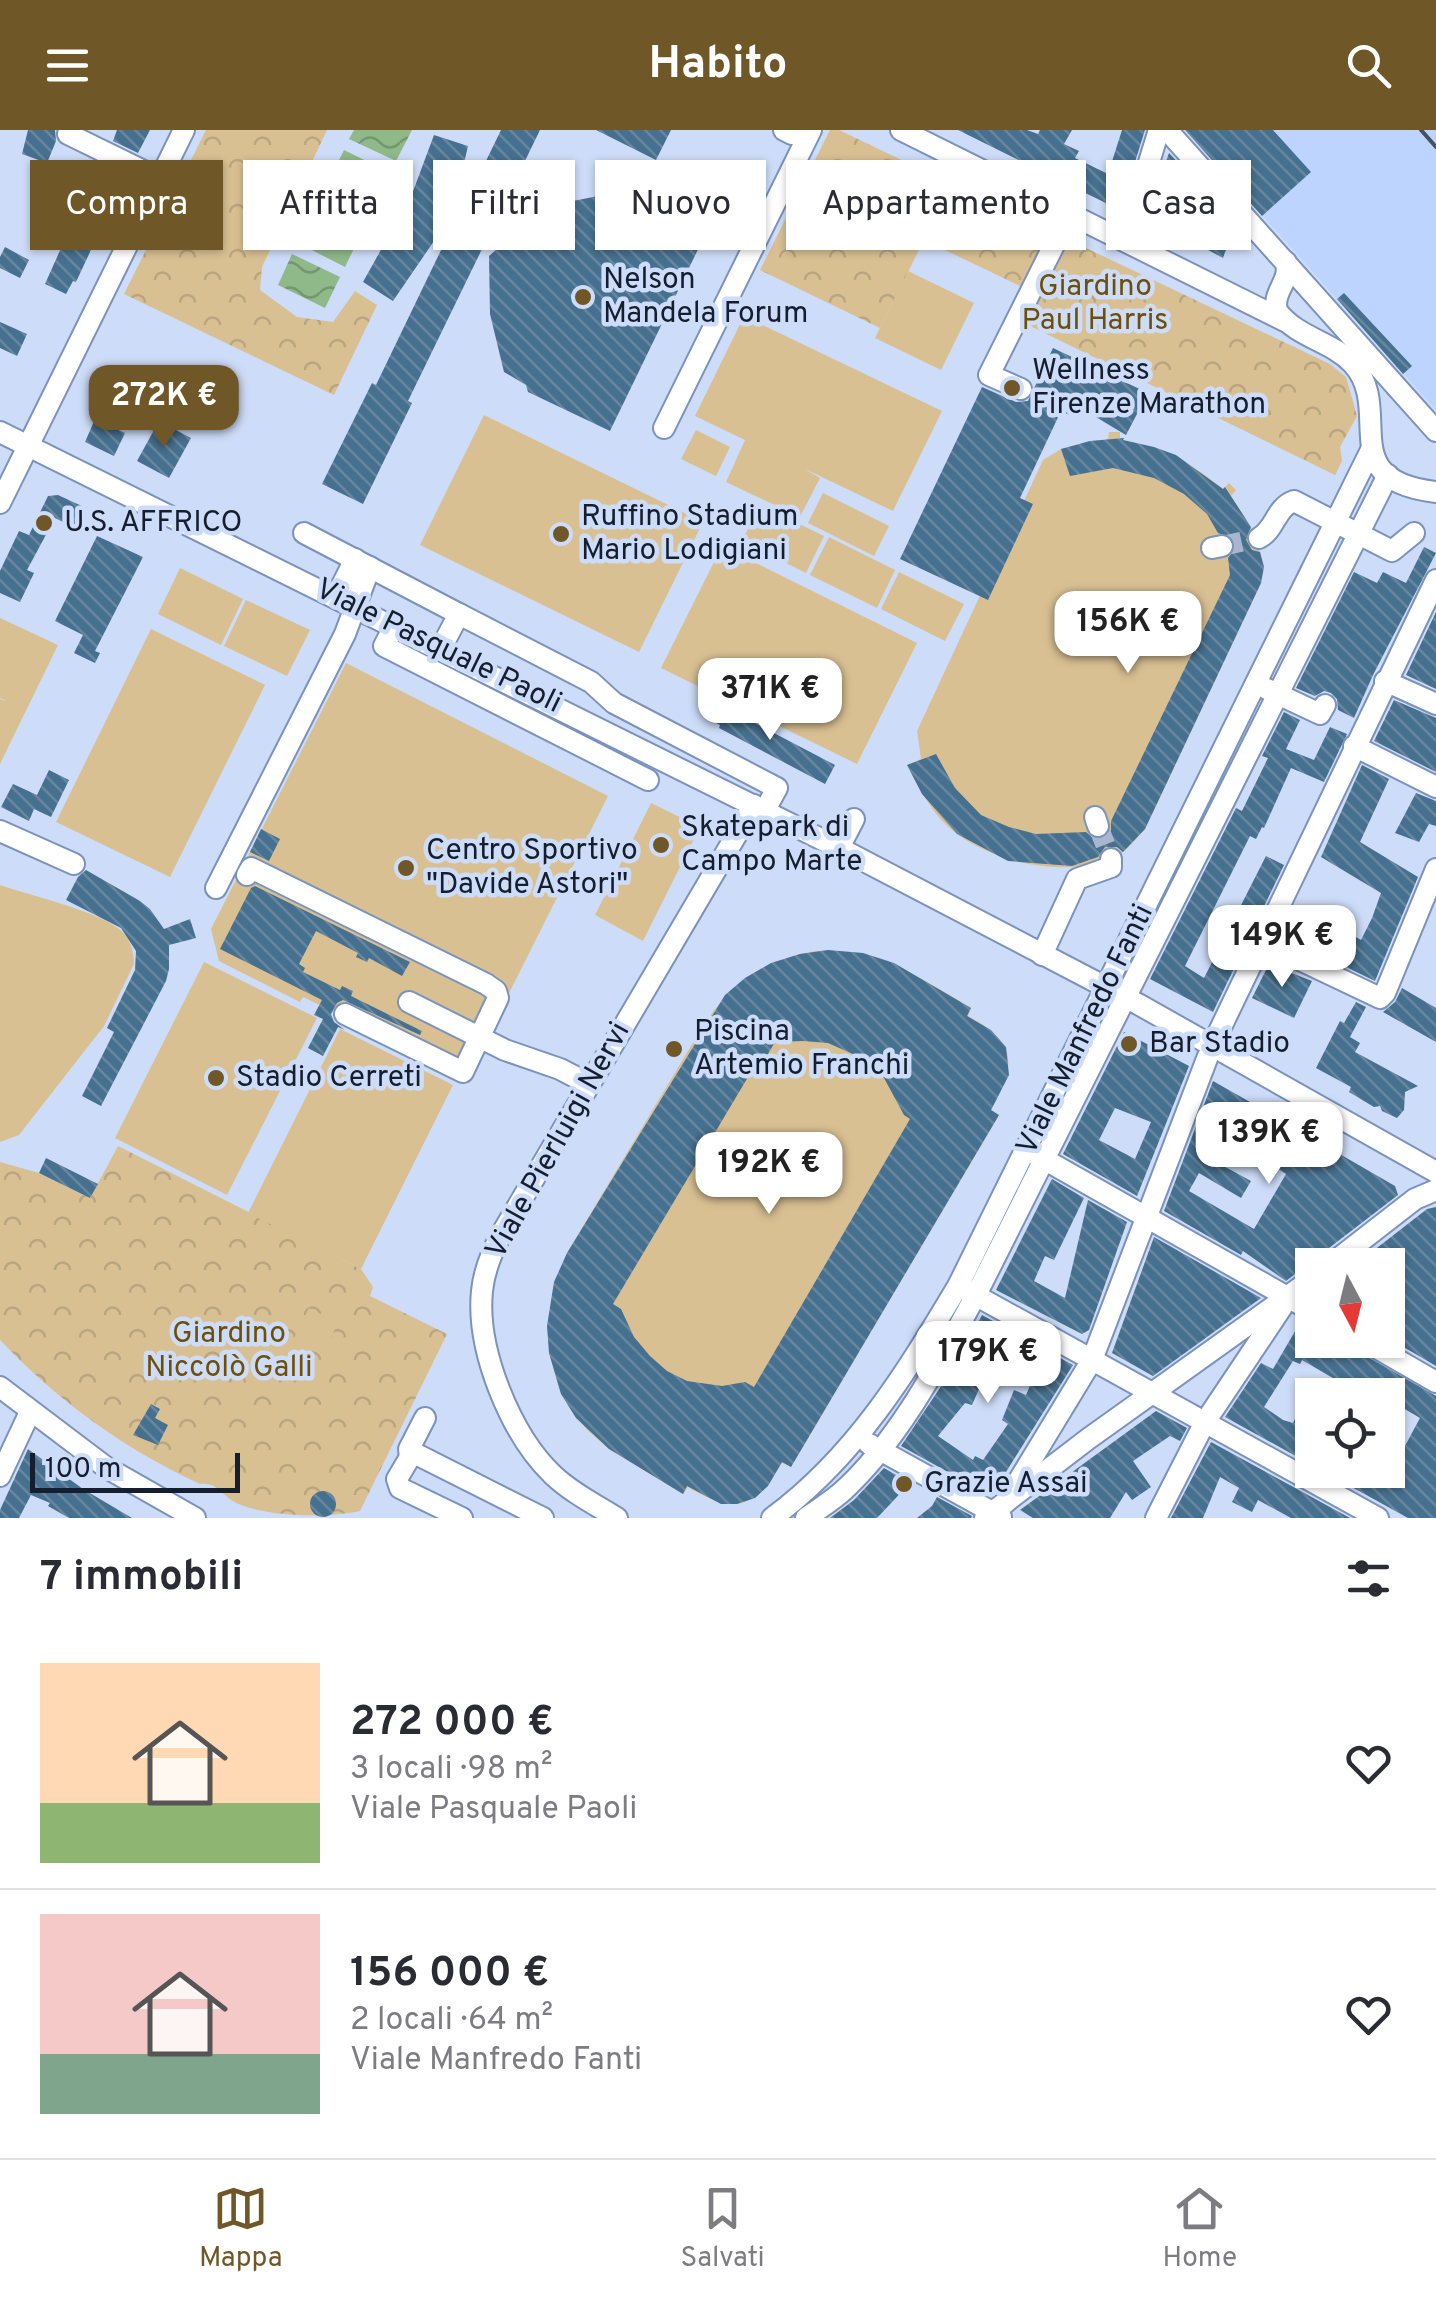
<!DOCTYPE html>
<html lang="it">
<meta charset="utf-8">
<style>
body{margin:0;font-family:Overpass,sans-serif;background:#f2f2f3;color:#2b2b33;height:100vh;display:flex;flex-direction:column;font-size:38px;white-space:nowrap}
*{box-sizing:border-box;margin:0}
p{font-size:32px;color:#7c7c81}
.icon{flex:none;width:55px;height:55px;fill:none;stroke:currentColor;stroke-width:2;stroke-linecap:round;stroke-linejoin:round}
.map{position:relative;height:1388px;overflow:hidden}
.side{display:flex;flex-direction:column;background:#fff;flex:1}
.side>*{flex:none}
.guide{position:absolute;left:30px;top:30px;width:1378px;height:90px;display:flex;gap:20px}
.needle{width:65px;rotate:173deg}
.fabs{position:absolute;left:1295px;top:1118px;display:grid;gap:20px}
.fabs a{display:grid;place-items:center;width:110px;height:110px;border-radius:0px;background:#fff;box-shadow:0 2px 8px #0004;font-size:50px}
.scale{position:absolute;left:30px;bottom:25px;width:210px;box-sizing:border-box;padding-left:10px;border:5px solid #151e2e;border-top:0;font-size:28px;line-height:35px;white-space:nowrap;color:#151e2e;-webkit-text-stroke:8px #cddcf8;paint-order:stroke}
.price{position:absolute;translate:-50% -85px;padding:0 22px;border-radius:20px;background:#fff;color:#222;font-size:32px;line-height:65px;filter:drop-shadow(0 2px 5px #0008)}
.price::after{content:'';position:absolute;left:50%;top:60px;width:30px;height:22px;margin-left:-15px;background:inherit;clip-path:polygon(0 0,100% 0,50% 100%)}
.price.current{background:#705728;color:#fff}
ul{padding:0;list-style:none}
li{display:flex;align-items:center;gap:30px;height:250px;padding:0 40px}
li+li{border-top:2px solid #e1e1e2}
li span{display:grid;place-items:center;flex:none;width:280px;height:200px;border-radius:0px;color:#555}
li>.icon{margin-inline-start:auto}
span .icon{width:120px;height:120px;fill:#fffc;stroke-width:1}
li b{font-size:42px}
h2{display:flex;justify-content:space-between;align-items:center;height:120px;padding:0 40px;font-size:42px}
.pill{padding:0 35px;border-radius:0px;background:#fff;box-shadow:0 2px 8px #0004;font-size:35px;line-height:90px}
.pill.current{background:#705728;color:#fff}
header{display:flex;justify-content:space-between;align-items:center;height:130px;padding:0 40px;background:#705728;color:#fff;font-size:45px;font-weight:700}
.dock{display:flex;justify-content:space-around;align-items:center;height:140px;border-top:2px solid #e1e1e2;background:#fff;font-size:28px;color:#7c7c81}
.dock a{display:grid;justify-items:center;gap:5px}
.dock .current{color:#705728}
.map>svg:first-child{display:block}
.built{fill:#bdd4fe}
.park{fill:url(#park-crowns)}
.garden{fill:#d9c093}
.water{fill:url(#water-waves)}
.building{fill:url(#building-back-hatch);fill-rule:evenodd}
.lines{fill:none;stroke-linecap:round;stroke-linejoin:round}
.minor-tunnel{stroke:#a8b6d0;stroke-width:20;stroke-dasharray:20 10;stroke-linecap:butt}
.minor-casing{stroke:#7a92bc;stroke-width:24}
.minor{stroke:#fff;stroke-width:20}
.rail{stroke:#455063;stroke-width:4}
.poi-dot{fill:#705728;stroke:#cddcf8;stroke-width:4}
.labels{text-anchor:middle;dominant-baseline:central;stroke-width:9;stroke-linejoin:round;paint-order:stroke}
.poi-label{font-size:30px;fill:#151e2e;stroke:#cddcf8;text-anchor:start}
.park-label{font-size:30px;fill:#6e4f08;stroke:#cddcf8}
.street-label{font-size:30px;fill:#151e2e;stroke:#cddcf8}
</style>
<header><svg class="icon" aria-label="menu" viewBox="0 0 24 24"><path d="M4 6h16M4 12h16M4 18h16"/></svg>Habito<svg class="icon" aria-label="search" viewBox="0 0 24 24"><circle cx="10" cy="10" r="6"/><path d="M15 15l6 6"/></svg></header>
<div class="map">
<svg width="1436" height="1388" viewBox="0 0 1436 1388">
<defs>
<pattern id="park-crowns" width="20" height="18" patternUnits="userSpaceOnUse" patternTransform="scale(2.5)"><rect width="20" height="18" fill="#d9c093"/><path d="M2 6a3 3 0 1 1 6 0M12 15a3 3 0 1 1 6 0" fill="none" stroke="#b9a57f"/></pattern>
<pattern id="water-waves" width="16" height="10" patternUnits="userSpaceOnUse" patternTransform="scale(2.5)"><rect width="16" height="10" fill="#8fb989"/><path d="M0 5q4-4 8 0t8 0" fill="none" stroke="#749670"/></pattern>
<pattern id="building-back-hatch" width="6" height="6" patternUnits="userSpaceOnUse" patternTransform="scale(2.5)"><rect width="6" height="6" fill="#46708f"/><path d="M-1 5l2 2M0 0l6 6M5-1l2 2" fill="none" stroke="#68879e"/></pattern>
</defs>
<rect width="100%" height="100%" fill="#cddcf8"/>
<polygon class="built" points="1186,0 1436,0 1436,280"/>
<g class="park">
<polygon points="206,0 327,0 262,137 260,160 297,187 333,192 355,161 377,175 334,265 124,164"/>
<polygon points="830,0 839,0 1049,101 1022,157 924,110 880,198 760,140"/>
<polygon points="1065,108 1330,234 1346,247 1357,286 1340,317 1342,331 1335,345 1022,192"/>
<path d="M118 1016 361 1139 373 1157 370 1166 447 1204 360 1381C329 1388 260 1388 231 1370 220 1362 216 1352 200 1354 124 1319 57 1270 0 1210V1032L39 1043 90 1068Z"/>
</g>
<g class="garden">
<polygon points="908,141 974,173 941,240 875,208"/>
<polygon points="744,186 942,281 893,381 805,339 820,348 800,387 726,352 745,310 695,286"/>
<polygon points="484,285 703,392 639,522 420,415"/>
<polygon points="696,300 730,317 716,346 681,329"/>
<path d="M1109 302H1120V310C1162 318 1190 332 1223 359L1229 353 1236 360 1231 366C1249 394 1267 418 1261 453L1145 699C1138 706 1131 716 1123 722 1079 752 995 734 956 703 933 686 920 660 907 635L921 629 917 601 1043 330 1061 319 1108 309Z"/>
<polygon points="823,363 889,396 874,426 808,393"/>
<polygon points="760,375 824,406 806,443 742,411"/>
<polygon points="829,407 895,440 877,478 810,445"/>
<polygon points="722,416 917,513 857,634 661,538"/>
<polygon points="180,438 243,469 221,515 158,484"/>
<polygon points="899,442 964,474 945,511 881,479"/>
<polygon points="246,470 310,500 287,546 224,516"/>
<polygon points="0,488 58,515 0,634 0,569 7,571 0,568"/>
<polygon points="151,499 265,555 170,747 56,692"/>
<polygon points="346,533 608,666 467,947 333,875 330,880 303,867 300,872 219,831 211,799"/>
<polygon points="651,673 700,697 643,811 595,785"/>
<path d="M0 755C31 766 95 780 119 799 130 807 134 821 134 834L104 896 19 1005 0 1012Z"/>
<path d="M815 821C876 818 921 848 971 878L968 886C1017 913 1017 932 991 980L999 985 791 1337 782 1333C754 1379 734 1385 688 1357L683 1364 609 1319 586 1299 561 1264 549 1223 567 1123 704 894C732 853 765 830 815 821Z"/>
<polygon points="204,832 317,888 227,1065 115,1008"/>
<polygon points="340,899 453,955 361,1139 248,1083"/>
<polygon points="309,1178 338,1193 323,1223 294,1208"/>
</g>
<g class="water">
<polygon points="354,0 412,0 396,31 349,9"/>
<polygon points="344,20 391,43 345,137 298,113"/>
<polygon points="292,124 340,147 325,178 278,155"/>
</g>
<g class="building">
<polygon points="28,0 55,0 56,11 47,33 22,24"/>
<polygon points="117,0 150,0 138,23 113,11"/>
<polygon points="501,0 540,0 408,271 412,273 363,374 322,354 372,253 376,255 443,116 434,111 393,171 363,152 412,64 434,5 468,16 449,97 453,99"/>
<polygon points="596,0 671,0 656,30"/>
<polygon points="958,0 1027,0 1038,4 1040,0 1072,0 1064,14 1079,21 1075,28 1108,44 1122,0 1145,0 1120,80"/>
<polygon points="1185,0 1273,0 1311,42 1262,86"/>
<polygon points="1169,23 1184,39 1164,100 1145,92"/>
<polygon points="96,33 125,47 76,152 73,151 66,164 45,154 66,107 31,90 43,68 52,73 67,54 54,48 59,37 88,50"/>
<polygon points="613,63 704,107 610,301 528,262 526,255 504,242 490,184 489,126 538,83 568,72"/>
<polygon points="1213,72 1241,103 1229,111 1223,128 1186,108 1197,87"/>
<polygon points="5,117 29,130 20,148 0,138 0,127"/>
<polygon points="1344,163 1412,236 1403,244 1337,169"/>
<polygon points="0,192 27,204 17,226 0,218"/>
<polygon points="1053,218 1148,263 1126,305 1089,283 1087,287 1077,282 1074,287 1061,281 1020,368 1033,374 988,470 900,429 982,257 1016,272 1028,271"/>
<polygon points="95,289 125,303 114,326 85,312"/>
<polygon points="159,291 191,308 169,348 137,331"/>
<polygon points="1124,308 1123,310 1154,317 1176,325 1223,359 1225,357 1251,397 1246,410 1252,420 1260,422 1264,437 1261,453 1145,699 1123,722 1117,717 1105,717 1098,727 1072,736 1008,731 957,704 922,664 907,635 936,624 955,658 981,685 1009,697 1036,704 1086,702 1094,709 1103,709 1111,700 1111,691 1230,445 1228,428 1235,419 1233,408 1218,403 1207,384 1184,364 1154,348 1113,338 1070,346 1061,319 1090,311"/>
<polygon points="58,365 86,378 75,398 55,388 27,440 34,443 20,472 0,463 0,441 19,401 29,405 48,366"/>
<polygon points="97,406 143,427 95,521 100,523 95,533 74,523 83,505 55,491"/>
<polygon points="1424,417 1436,423 1373,545 1354,588 1338,580 1337,569 1331,563 1324,561 1315,566 1296,558 1354,442 1377,453 1383,442 1406,453"/>
<polygon points="1436,482 1436,559 1406,545"/>
<polygon points="1394,570 1436,588 1436,642 1374,611"/>
<polygon points="713,571 835,635 825,654 719,598 720,595 704,586"/>
<polygon points="1284,582 1300,590 1286,619 1314,630 1330,597 1347,604 1324,652 1291,638 1264,698 1262,697 1256,709 1250,706 1185,836 1204,848 1266,726 1284,735 1213,882 1150,849 1236,678 1242,681 1268,628 1262,626"/>
<polygon points="1362,635 1389,649 1360,712 1418,747 1375,851 1298,814 1314,782 1361,810 1372,788 1381,763 1321,727"/>
<polygon points="49,640 69,650 51,687 34,679 29,691 1,677 13,654 37,665"/>
<polygon points="1416,663 1436,671 1436,696 1429,694 1419,712 1395,703"/>
<polygon points="261,699 280,709 269,731 250,722"/>
<polygon points="86,740 140,771 150,779 164,799 190,789 196,808 169,815 169,839 166,851 101,976 82,966 114,902 107,898 135,840 136,821 121,798 66,770 78,747"/>
<polygon points="255,756 410,832 402,846 369,828 367,832 356,827 358,823 316,801 299,834 305,838 303,842 340,860 342,856 353,861 351,866 422,901 420,905 343,870 337,873 331,884 334,892 345,900 338,897 323,926 308,918 323,889 314,885 322,870 220,819 251,758"/>
<path d="M828 820 863 823 894 833 971 878 967 886 991 900 1006 917 1009 945 991 980 999 985 791 1337 782 1332 768 1356 755 1368 737 1374H721L687 1356 683 1364 609 1319 576 1288 561 1264 549 1223 547 1196 554 1152 567 1123 725 865 745 848 771 833 800 824ZM803 911 828 913 864 929 884 948 904 985 910 989 754 1257 745 1252 722 1256 687 1251 667 1241 650 1226 634 1207 621 1179 613 1174 751 942 756 944 775 912Z"/>
<polygon points="1269,834 1312,851 1294,888 1252,868"/>
<polygon points="1402,858 1436,878 1436,912 1383,882 1395,872"/>
<polygon points="1356,872 1366,877 1350,907 1360,913 1355,922 1418,956 1405,962 1404,980 1397,988 1382,981 1380,976 1374,977 1349,962 1351,957 1316,938 1340,891 1344,893"/>
<path d="M1124 902 1189 936 1137 1066 1063 1024ZM1115 978 1151 992 1135 1029 1099 1010Z"/>
<path d="M1213 951 1310 1006 1305 1015 1327 1028 1331 1019 1395 1056 1398 1065 1286 1151 1243 1121 1241 1125 1164 1081ZM1222 992 1268 1019 1263 1029 1286 1044 1254 1099 1189 1061 1199 1043 1241 1068 1251 1051 1207 1027Z"/>
<polygon points="46,1028 98,1054 90,1068 39,1043"/>
<polygon points="1052,1049 1084,1068 1054,1130 1045,1126 1034,1151 1065,1168 1088,1070 1127,1092 1089,1200 1082,1204 996,1160"/>
<polygon points="1436,1077 1436,1236 1388,1208 1388,1135 1355,1135 1427,1079"/>
<polygon points="1154,1107 1261,1168 1153,1246 1112,1223"/>
<path d="M982 1185 1073 1235 991 1366 901 1316 950 1243ZM992 1218 1036 1242 1026 1265 1014 1260 1002 1290 1008 1294 983 1330 975 1326 973 1330 938 1306 965 1273 972 1275 980 1257 972 1253Z"/>
<polygon points="1301,1191 1312,1196 1312,1210 1338,1210 1436,1266 1436,1388 1408,1388 1321,1340 1392,1340 1420,1288 1398,1275 1388,1292 1388,1265 1362,1265 1302,1230 1300,1234 1293,1231 1264,1277 1283,1290 1293,1293 1297,1285 1312,1294 1307,1306 1312,1309 1312,1335 1225,1287 1261,1233 1273,1239"/>
<polygon points="151,1274 160,1279 155,1288 168,1295 158,1315 133,1305"/>
<polygon points="1156,1281 1187,1298 1180,1311 1170,1306 1133,1331 1151,1357 1132,1370 1126,1362 1110,1388 1033,1388 1020,1380"/>
<polygon points="1211,1312 1350,1388 1291,1388 1258,1370 1252,1382 1232,1372 1239,1358 1220,1347 1203,1388 1171,1388"/>
<polygon points="28,1319 83,1359 132,1388 69,1388 48,1376 50,1373 31,1365 19,1388 0,1388 0,1380"/>
<polygon points="884,1338 910,1353 877,1388 830,1388 854,1370"/>
<circle cx="323" cy="1374" r="13"/>
<polygon points="937,1367 972,1386 971,1388 917,1388 932,1376"/>
</g>
<g class="lines">
<g class="minor-tunnel">
<polyline points="1222,416 1259,408"/>
<polyline points="1098,696 1111,729"/>
</g>
<defs>
<g id="minor">
<polyline points="784,0 792,4"/>
<polyline points="901,0 1285,191"/>
<polyline points="1167,0 1436,301"/>
<polyline points="68,4 160,49"/>
<polyline points="1125,110 1159,0"/>
<path d="M1286 132C1291 152 1272 161 1277 181 1297 208 1332 211 1353 234 1395 281 1332 350 1436 362"/>
<polyline points="1021,259 989,245 1070,83"/>
<polyline points="664,298 811,0"/>
<polyline points="0,302 845,721 1138,874 1436,1042"/>
<polyline points="0,373 184,0"/>
<polyline points="304,403 459,484 441,518"/>
<path d="M1259 408C1276 399 1275 378 1294 371L1392 421 1414 403"/>
<polyline points="1212,418 1222,416"/>
<polyline points="336,467 355,429"/>
<polyline points="459,484 591,552 614,573 777,658 765,680"/>
<polyline points="395,495 384,516 648,650"/>
<polyline points="1385,551 1436,574"/>
<polyline points="1267,559 1320,584 1325,575"/>
<polyline points="1354,616 1436,657"/>
<polyline points="1095,687 1098,696"/>
<polyline points="0,701 74,734"/>
<polyline points="839,718 854,689"/>
<polyline points="247,745 251,738 486,854 496,861 498,868 463,942 345,884"/>
<polyline points="216,758 345,504 370,437"/>
<polyline points="1262,812 1380,868 1385,863 1436,739"/>
<polyline points="1042,825 1077,749 1111,737 1111,729"/>
<polyline points="409,872 505,920 560,939 589,954"/>
<polyline points="1212,916 1436,450"/>
<polyline points="1033,1023 1312,1181"/>
<polyline points="1330,1135 1415,1069 1436,1060"/>
<polyline points="964,1159 1378,1388"/>
<polyline points="1363,1210 1436,1252"/>
<polyline points="0,1257 107,1338 195,1388"/>
<polyline points="869,1314 1001,1387"/>
<polyline points="410,1327 409,1319 425,1288"/>
<polyline points="0,1346 30,1282"/>
<polyline points="1005,1373 1092,1230 1208,926"/>
<polyline points="462,1388 400,1358 397,1349 410,1327 418,1325 543,1388"/>
<path d="M617 1388C596 1375 572 1363 553 1345 511 1305 476 1220 482 1161 484 1141 492 1121 502 1103L754 675"/>
<path d="M772 1388C855 1327 906 1243 958 1156L1371 320"/>
<path d="M806 1388C819 1379 833 1370 844 1360 901 1307 939 1232 976 1165L1388 345"/>
<polyline points="985,1388 1088,1309 1312,1149"/>
<polyline points="1156,1388 1205,1292 1282,1177"/>
</g>
</defs>
<use href="#minor" class="minor-casing"/>
<use href="#minor" class="minor"/>
<polyline class="rail" points="1421,0 1436,17"/>
</g>
<g class="poi-dot">
<circle cx="583" cy="167" r="10"/>
<circle cx="1012" cy="258" r="10"/>
<circle cx="44" cy="393" r="10"/>
<circle cx="561" cy="404" r="10"/>
<circle cx="661" cy="715" r="10"/>
<circle cx="406" cy="738" r="10"/>
<circle cx="1129" cy="914" r="10"/>
<circle cx="674" cy="919" r="10"/>
<circle cx="216" cy="948" r="10"/>
<circle cx="904" cy="1354" r="10"/>
</g>
<g class="labels">
<g class="poi-label">
<text x="603" y="150">Nelson<tspan x="603" dy="34">Mandela Forum</tspan></text>
<text x="1032" y="241">Wellness<tspan x="1032" dy="34">Firenze Marathon</tspan></text>
<text x="581" y="387">Ruffino Stadium<tspan x="581" dy="34">Mario Lodigiani</tspan></text>
<text x="64" y="393">U.S. AFFRICO</text>
<text x="681" y="698">Skatepark di<tspan x="681" dy="34">Campo Marte</tspan></text>
<text x="426" y="721">Centro Sportivo<tspan x="426" dy="34">"Davide Astori"</tspan></text>
<text x="694" y="902">Piscina<tspan x="694" dy="34">Artemio Franchi</tspan></text>
<text x="1149" y="914">Bar Stadio</text>
<text x="236" y="948">Stadio Cerreti</text>
<text x="924" y="1354">Grazie Assai</text>
</g>
<g class="park-label">
<text x="1095" y="157">Giardino<tspan x="1095" dy="34">Paul Harris</tspan></text>
<text x="229" y="1204">Giardino<tspan x="229" dy="34">Niccolò Galli</tspan></text>
</g>
<g class="street-label">
<text transform="translate(438 517) rotate(26)">Viale Pasquale Paoli</text>
<text transform="translate(1086 900) rotate(-64)">Viale Manfredo Fanti</text>
<text transform="translate(559 1011) rotate(-61)">Viale Pierluigi Nervi</text>
</g>
</g>
</svg>
<div class="fabs">
<a><svg class="needle" viewBox="-14 -14 28 28"><path d="M0-13l5 13h-10z" fill="#e53935"/><path d="M0 13l5-13h-10z" fill="#7c7c81"/></svg></a>
<a><svg class="icon" aria-label="locate" viewBox="0 0 24 24"><circle cx="12" cy="12" r="6"/><path d="M12 2v4M12 18v4M2 12h4M18 12h4"/></svg></a>
</div>
<div class="scale">100 m</div>
<b class="price current" style="left:164px;top:320px">272K €</b>
<b class="price" style="left:1128px;top:546px">156K €</b>
<b class="price" style="left:770px;top:613px">371K €</b>
<b class="price" style="left:1282px;top:860px">149K €</b>
<b class="price" style="left:1269px;top:1057px">139K €</b>
<b class="price" style="left:769px;top:1087px">192K €</b>
<b class="price" style="left:988px;top:1276px">179K €</b>
<div class="guide">
<a class="pill current">Compra</a>
<a class="pill">Affitta</a>
<a class="pill">Filtri</a>
<a class="pill">Nuovo</a>
<a class="pill">Appartamento</a>
<a class="pill">Casa</a>
</div>
</div>
<section class="side">
<h2>7 immobili<svg class="icon" aria-label="filters" viewBox="0 0 24 24"><path d="M4 7h16M4 17h16"/><circle cx="9" cy="7" r="2"/><circle cx="15" cy="17" r="2"/></svg></h2>
<ul>
<li><span style="background:linear-gradient(#ffd9b3 70%,#8fb573 0)"><svg class="icon" aria-label="home" viewBox="0 0 24 24"><path d="M3 11l9-7 9 7M6 9v11h12V9"/></svg></span><div><b>272 000 €</b><p>3 locali · 98 m²</p><p>Viale Pasquale Paoli</p></div><svg class="icon" aria-label="heart" viewBox="0 0 24 24"><path d="M12 20l-8-8c-3-5 5-10 8-4 3-6 11-1 8 4z"/></svg></li>
<li><span style="background:linear-gradient(#f6c9c9 70%,#7fa58c 0)"><svg class="icon" aria-label="home" viewBox="0 0 24 24"><path d="M3 11l9-7 9 7M6 9v11h12V9"/></svg></span><div><b>156 000 €</b><p>2 locali · 64 m²</p><p>Viale Manfredo Fanti</p></div><svg class="icon" aria-label="heart" viewBox="0 0 24 24"><path d="M12 20l-8-8c-3-5 5-10 8-4 3-6 11-1 8 4z"/></svg></li>
</ul>
</section>
<nav class="dock">
<a class="current"><svg class="icon" aria-label="map" viewBox="0 0 24 24"><path d="M3 6l6-2 6 2 6-2v14l-6 2-6-2-6 2zM9 4v14M15 6v14"/></svg>Mappa</a>
<a><svg class="icon" aria-label="saved" viewBox="0 0 24 24"><path d="M7 4h10v16l-5-4-5 4z"/></svg>Salvati</a>
<a><svg class="icon" aria-label="home" viewBox="0 0 24 24"><path d="M3 11l9-7 9 7M6 9v11h12V9"/></svg>Home</a>
</nav>
